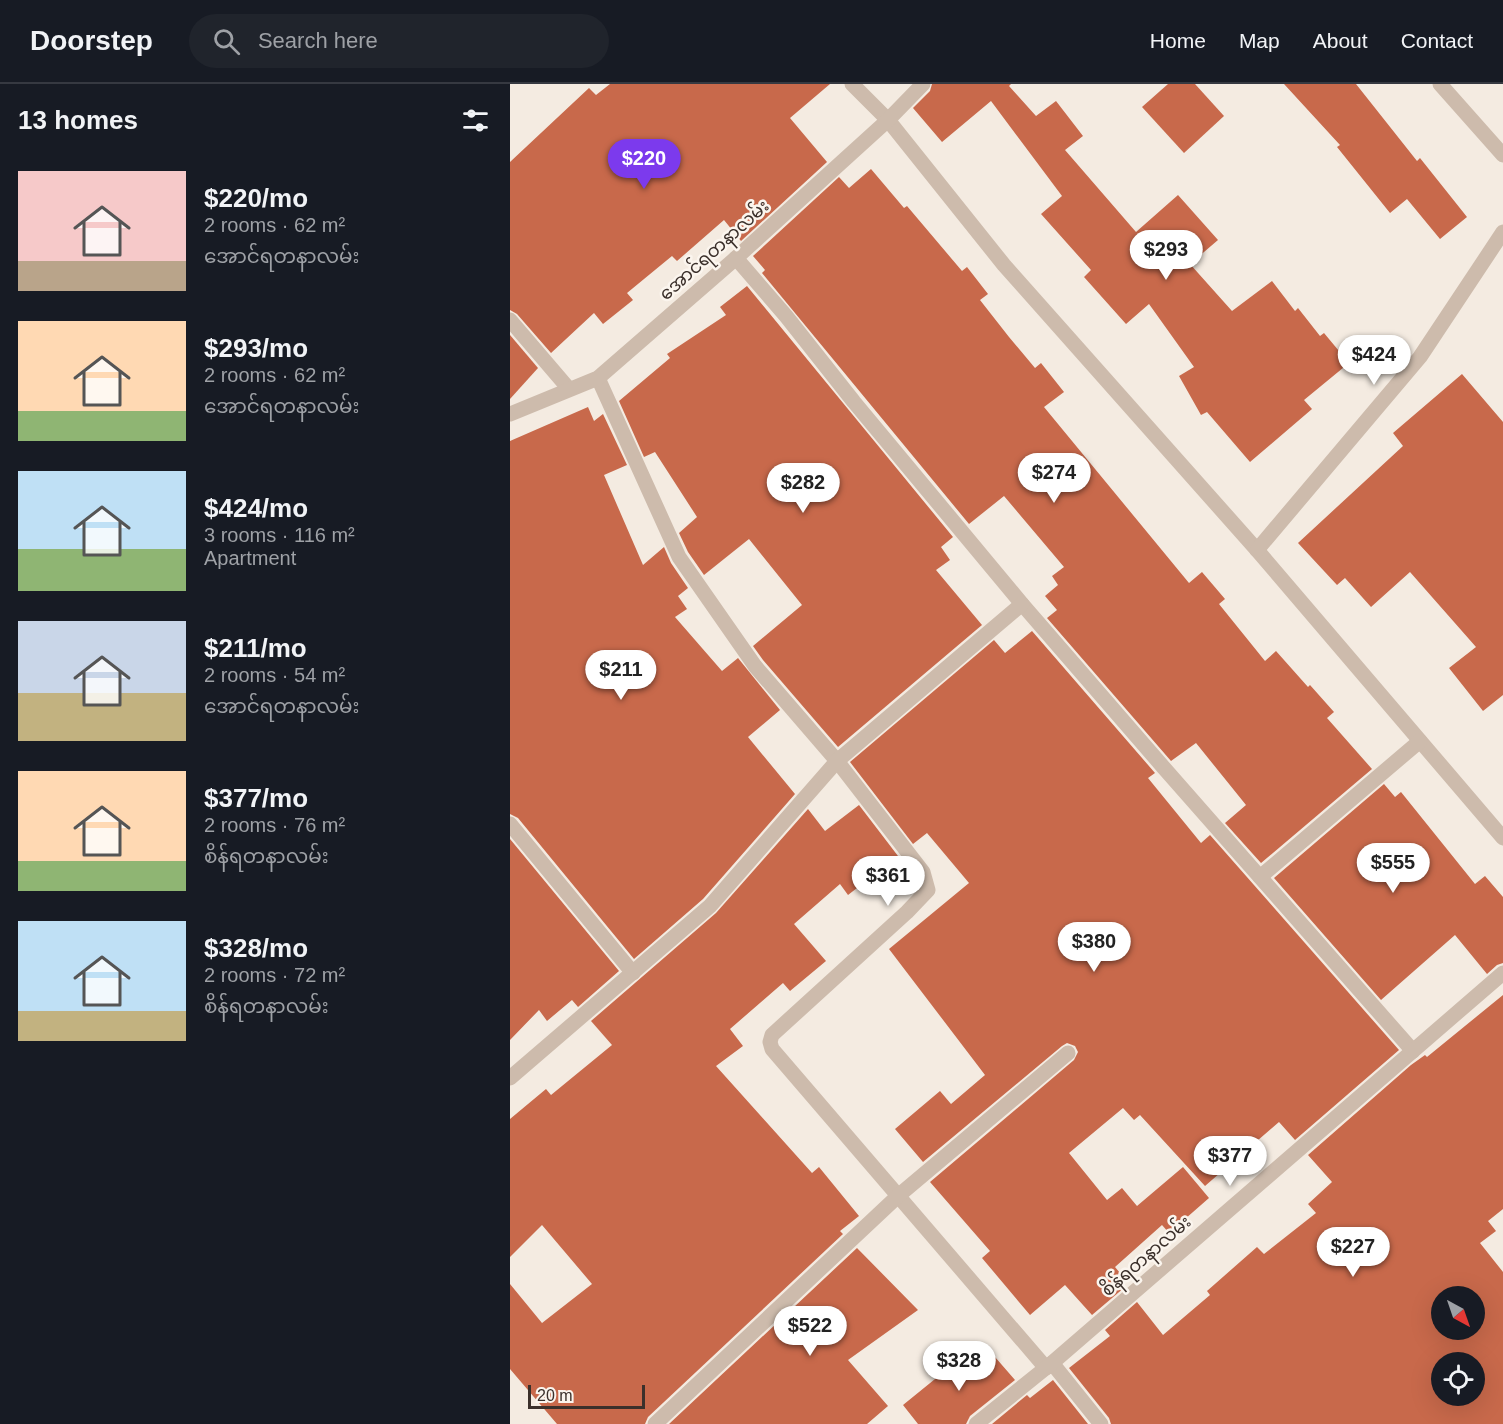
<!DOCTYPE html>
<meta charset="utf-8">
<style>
body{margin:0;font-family:Helvetica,"Noto Sans Myanmar",sans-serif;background:#20242c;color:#f1f3f6;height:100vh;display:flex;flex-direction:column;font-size:22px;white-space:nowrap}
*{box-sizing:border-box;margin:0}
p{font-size:20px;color:#9ea1a6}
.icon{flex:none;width:33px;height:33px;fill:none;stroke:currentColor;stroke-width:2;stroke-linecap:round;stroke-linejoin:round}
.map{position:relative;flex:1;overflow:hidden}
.side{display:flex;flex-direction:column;background:#171b24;width:510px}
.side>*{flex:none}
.needle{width:39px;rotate:140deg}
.fabs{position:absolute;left:921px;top:1202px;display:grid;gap:12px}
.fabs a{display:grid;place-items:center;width:54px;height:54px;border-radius:50%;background:#171b24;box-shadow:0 6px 24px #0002;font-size:30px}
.scale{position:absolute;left:18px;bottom:15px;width:117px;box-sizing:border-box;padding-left:6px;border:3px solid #3b302b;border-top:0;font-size:16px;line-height:21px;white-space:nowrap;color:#3b302b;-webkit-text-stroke:4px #fbf5ee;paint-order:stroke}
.price{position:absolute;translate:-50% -51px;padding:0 14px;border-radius:21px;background:#fff;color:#222;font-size:20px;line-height:39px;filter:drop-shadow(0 2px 3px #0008)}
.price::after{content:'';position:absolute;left:50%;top:36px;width:18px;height:14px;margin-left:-9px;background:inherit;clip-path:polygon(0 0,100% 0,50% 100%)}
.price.active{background:#7c3aed;color:#fff}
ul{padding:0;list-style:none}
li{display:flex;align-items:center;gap:18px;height:150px;padding:0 18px}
li span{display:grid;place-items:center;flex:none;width:168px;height:120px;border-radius:0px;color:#555}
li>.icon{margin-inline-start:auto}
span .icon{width:72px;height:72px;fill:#fffc;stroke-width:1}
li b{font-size:26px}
h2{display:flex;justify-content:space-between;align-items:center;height:72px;padding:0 18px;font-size:26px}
header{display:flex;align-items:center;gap:36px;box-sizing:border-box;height:84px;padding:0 30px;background:#171b24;border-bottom:2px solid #363941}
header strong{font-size:28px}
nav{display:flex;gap:33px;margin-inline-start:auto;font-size:21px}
.search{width:420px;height:54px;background:#20242c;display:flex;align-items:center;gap:15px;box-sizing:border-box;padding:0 21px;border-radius:33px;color:#9ea1a6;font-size:22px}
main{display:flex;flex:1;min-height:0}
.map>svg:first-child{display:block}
.building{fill:#c8694b;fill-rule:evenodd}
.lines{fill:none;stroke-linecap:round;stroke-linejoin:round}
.street{stroke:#cdbbac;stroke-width:15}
.labels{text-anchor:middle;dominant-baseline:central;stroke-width:5;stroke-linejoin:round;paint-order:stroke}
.street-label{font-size:18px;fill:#3b302b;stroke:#fbf5ee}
</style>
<header>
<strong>Doorstep</strong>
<div class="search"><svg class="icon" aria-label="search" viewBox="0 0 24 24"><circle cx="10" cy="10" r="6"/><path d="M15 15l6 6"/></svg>Search here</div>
<nav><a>Home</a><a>Map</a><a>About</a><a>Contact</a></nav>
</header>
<main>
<section class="side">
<h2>13 homes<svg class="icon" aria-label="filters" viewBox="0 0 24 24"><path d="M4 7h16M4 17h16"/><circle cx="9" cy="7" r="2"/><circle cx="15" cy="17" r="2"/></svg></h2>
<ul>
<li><span style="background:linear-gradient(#f6c9c9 75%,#b9a48a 0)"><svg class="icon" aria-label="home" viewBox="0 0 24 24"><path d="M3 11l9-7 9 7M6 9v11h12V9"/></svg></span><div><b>$220/mo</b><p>2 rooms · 62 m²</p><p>အောင်ရတနာလမ်း</p></div></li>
<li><span style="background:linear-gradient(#ffd9b3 75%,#8fb573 0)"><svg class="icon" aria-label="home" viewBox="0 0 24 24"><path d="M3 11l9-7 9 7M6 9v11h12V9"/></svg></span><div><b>$293/mo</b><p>2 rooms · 62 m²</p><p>အောင်ရတနာလမ်း</p></div></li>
<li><span style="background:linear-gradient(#bfe0f5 65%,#8fb573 0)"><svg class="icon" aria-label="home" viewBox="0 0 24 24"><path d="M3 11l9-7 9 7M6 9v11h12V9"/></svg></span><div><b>$424/mo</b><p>3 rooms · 116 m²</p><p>Apartment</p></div></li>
<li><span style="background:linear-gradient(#c9d6e8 60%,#c2b280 0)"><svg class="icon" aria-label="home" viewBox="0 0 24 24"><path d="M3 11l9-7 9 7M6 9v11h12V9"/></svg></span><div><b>$211/mo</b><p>2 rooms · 54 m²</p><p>အောင်ရတနာလမ်း</p></div></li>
<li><span style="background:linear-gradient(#ffd9b3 75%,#8fb573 0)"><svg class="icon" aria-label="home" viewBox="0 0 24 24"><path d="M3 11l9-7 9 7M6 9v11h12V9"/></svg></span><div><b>$377/mo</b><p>2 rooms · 76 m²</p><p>စိန်ရတနာလမ်း</p></div></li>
<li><span style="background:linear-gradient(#bfe0f5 75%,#c2b280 0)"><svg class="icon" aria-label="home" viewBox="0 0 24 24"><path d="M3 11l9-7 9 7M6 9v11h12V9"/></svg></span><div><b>$328/mo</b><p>2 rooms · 72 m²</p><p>စိန်ရတနာလမ်း</p></div></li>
</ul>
</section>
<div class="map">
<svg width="993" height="1340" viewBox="0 0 993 1340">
<rect width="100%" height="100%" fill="#f4ebe1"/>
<g class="building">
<polygon points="100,0 320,0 280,34 317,78 231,157 214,136 167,177 162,172 117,209 123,216 93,240 84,229 41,269 7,230 0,226 0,78 79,4 86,11"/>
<polygon points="422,0 501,0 499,2 526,32 546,17 573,52 555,66 626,148 668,111 708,156 680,180 722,227 762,197 785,227 788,224 810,252 814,249 839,279 794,316 802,325 740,378 697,328 691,331 669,292 684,283 639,220 616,240 574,193 581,186 531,130 552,112 481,17 432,58 403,24 420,7"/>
<polygon points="658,0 685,0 714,32 674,69 632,23"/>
<polygon points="774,0 846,0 907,77 910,74 957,133 930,155 897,115 880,129 827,63 830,61"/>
<polygon points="361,85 394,124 397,122 452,187 457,183 478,210 470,216 499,253 525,284 531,279 554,308 534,323 679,499 692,488 715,515 709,520 755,577 766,567 798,603 800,601 824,628 817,634 862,685 751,779 715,739 736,721 686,659 661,677 537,534 547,526 535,512 548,501 542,492 554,483 494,412 459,440 252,189 255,186 243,172 329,93 339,104"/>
<polygon points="237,202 443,453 431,463 440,476 426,486 472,541 328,663 253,576 243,562 292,521 239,455 194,491 178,468 169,449 187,433 145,368 134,373 109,317 160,274 157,270 216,231 210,223"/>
<polygon points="0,251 28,284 0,315"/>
<polygon points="952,290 993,338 993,611 973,627 939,584 966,563 900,488 861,523 835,494 827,501 788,459 893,362 883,349"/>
<polygon points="78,323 84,337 93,330 117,381 94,391 133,481 154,463 161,479 178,504 168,512 177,525 165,533 212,587 228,574 270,626 238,653 285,710 193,815 124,875 8,734 0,730 0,357"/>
<polygon points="522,547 645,689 638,694 691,759 700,751 889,966 785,1056 769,1038 695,1102 630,1031 624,1036 613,1024 559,1069 597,1116 612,1104 627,1122 673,1083 699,1114 659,1149 652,1141 605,1183 610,1189 606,1193 615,1203 582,1231 555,1201 520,1231 472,1174 480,1167 420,1098 564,976 568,968 565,962 557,959 552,962 413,1078 385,1045 430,1007 441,1020 475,991 379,865 459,799 417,749 403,760 340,678 484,556 495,569"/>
<polygon points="874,700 885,713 891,708 965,800 975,792 993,813 993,879 987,881 977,890 945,851 871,916 764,794"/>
<polygon points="349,721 388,772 338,811 330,800 284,840 316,877 280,907 273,899 220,945 233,962 206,982 302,1089 309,1083 349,1132 330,1147 333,1150 138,1333 135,1340 47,1340 0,1285 0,1200 32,1239 82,1200 32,1141 0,1173 0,1035 36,1005 41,1011 102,961 81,937 206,829 298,725 315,747"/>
<polygon points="0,755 109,887 68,923 62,916 37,937 29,926 0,956"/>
<path d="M993 911V1125L978 1137 986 1147 970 1159 993 1188V1340H601L599 1334 559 1284 600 1252 595 1246 627 1218 653 1251 700 1211 697 1207 747 1163 754 1170 806 1129 798 1120 822 1098 798 1071 901 981 915 971 917 973ZM932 1212H964V1245H932ZM932 1278H964V1311H932Z"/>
<polygon points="347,1164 408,1226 338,1276 378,1322 357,1340 159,1340"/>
<polygon points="462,1265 475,1281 485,1273 505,1296 460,1332 456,1340 408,1340 393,1321"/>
<polygon points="543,1296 578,1340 482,1340 517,1311 520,1314"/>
</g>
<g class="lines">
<g class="street">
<polyline points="342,0 378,36 494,181 747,466 993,754"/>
<polyline points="930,0 993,71"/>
<polyline points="226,174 276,232 344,318 512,520 654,684 903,967"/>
<polyline points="0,236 59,305"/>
<polyline points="88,294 169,473 245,582 327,677 413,788 418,806 397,828 262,951 260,958 262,965 536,1284"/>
<polyline points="0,330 88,294 226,174 378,36 413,0"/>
<polyline points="747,466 910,273 993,148"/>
<polyline points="0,740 123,889"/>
<polyline points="750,793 910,657"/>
<polyline points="0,994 200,822 327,677 512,520"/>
<polyline points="542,1279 591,1340"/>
<polyline points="145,1340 388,1112 558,969"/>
<polyline points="466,1340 542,1279 993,889"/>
</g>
</g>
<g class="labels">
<g class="street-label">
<text transform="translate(204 166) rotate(-42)">အောင်ရတနာလမ်း</text>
<text transform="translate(636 1172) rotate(-41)">စိန်ရတနာလမ်း</text>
</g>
</g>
</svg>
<div class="fabs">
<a><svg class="needle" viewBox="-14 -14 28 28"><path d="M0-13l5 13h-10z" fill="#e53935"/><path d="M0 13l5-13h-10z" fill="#9ea1a6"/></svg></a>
<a><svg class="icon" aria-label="locate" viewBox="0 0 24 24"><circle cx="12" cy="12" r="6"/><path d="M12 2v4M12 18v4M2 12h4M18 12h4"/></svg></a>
</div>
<div class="scale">20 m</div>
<b class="price active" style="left:134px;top:106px">$220</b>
<b class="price" style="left:656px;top:197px">$293</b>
<b class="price" style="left:864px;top:302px">$424</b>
<b class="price" style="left:544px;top:420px">$274</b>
<b class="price" style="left:293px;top:430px">$282</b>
<b class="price" style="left:111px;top:617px">$211</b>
<b class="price" style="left:883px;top:810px">$555</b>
<b class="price" style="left:378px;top:823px">$361</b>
<b class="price" style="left:584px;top:889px">$380</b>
<b class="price" style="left:720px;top:1103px">$377</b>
<b class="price" style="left:843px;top:1194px">$227</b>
<b class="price" style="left:300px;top:1273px">$522</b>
<b class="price" style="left:449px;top:1308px">$328</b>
</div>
</main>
